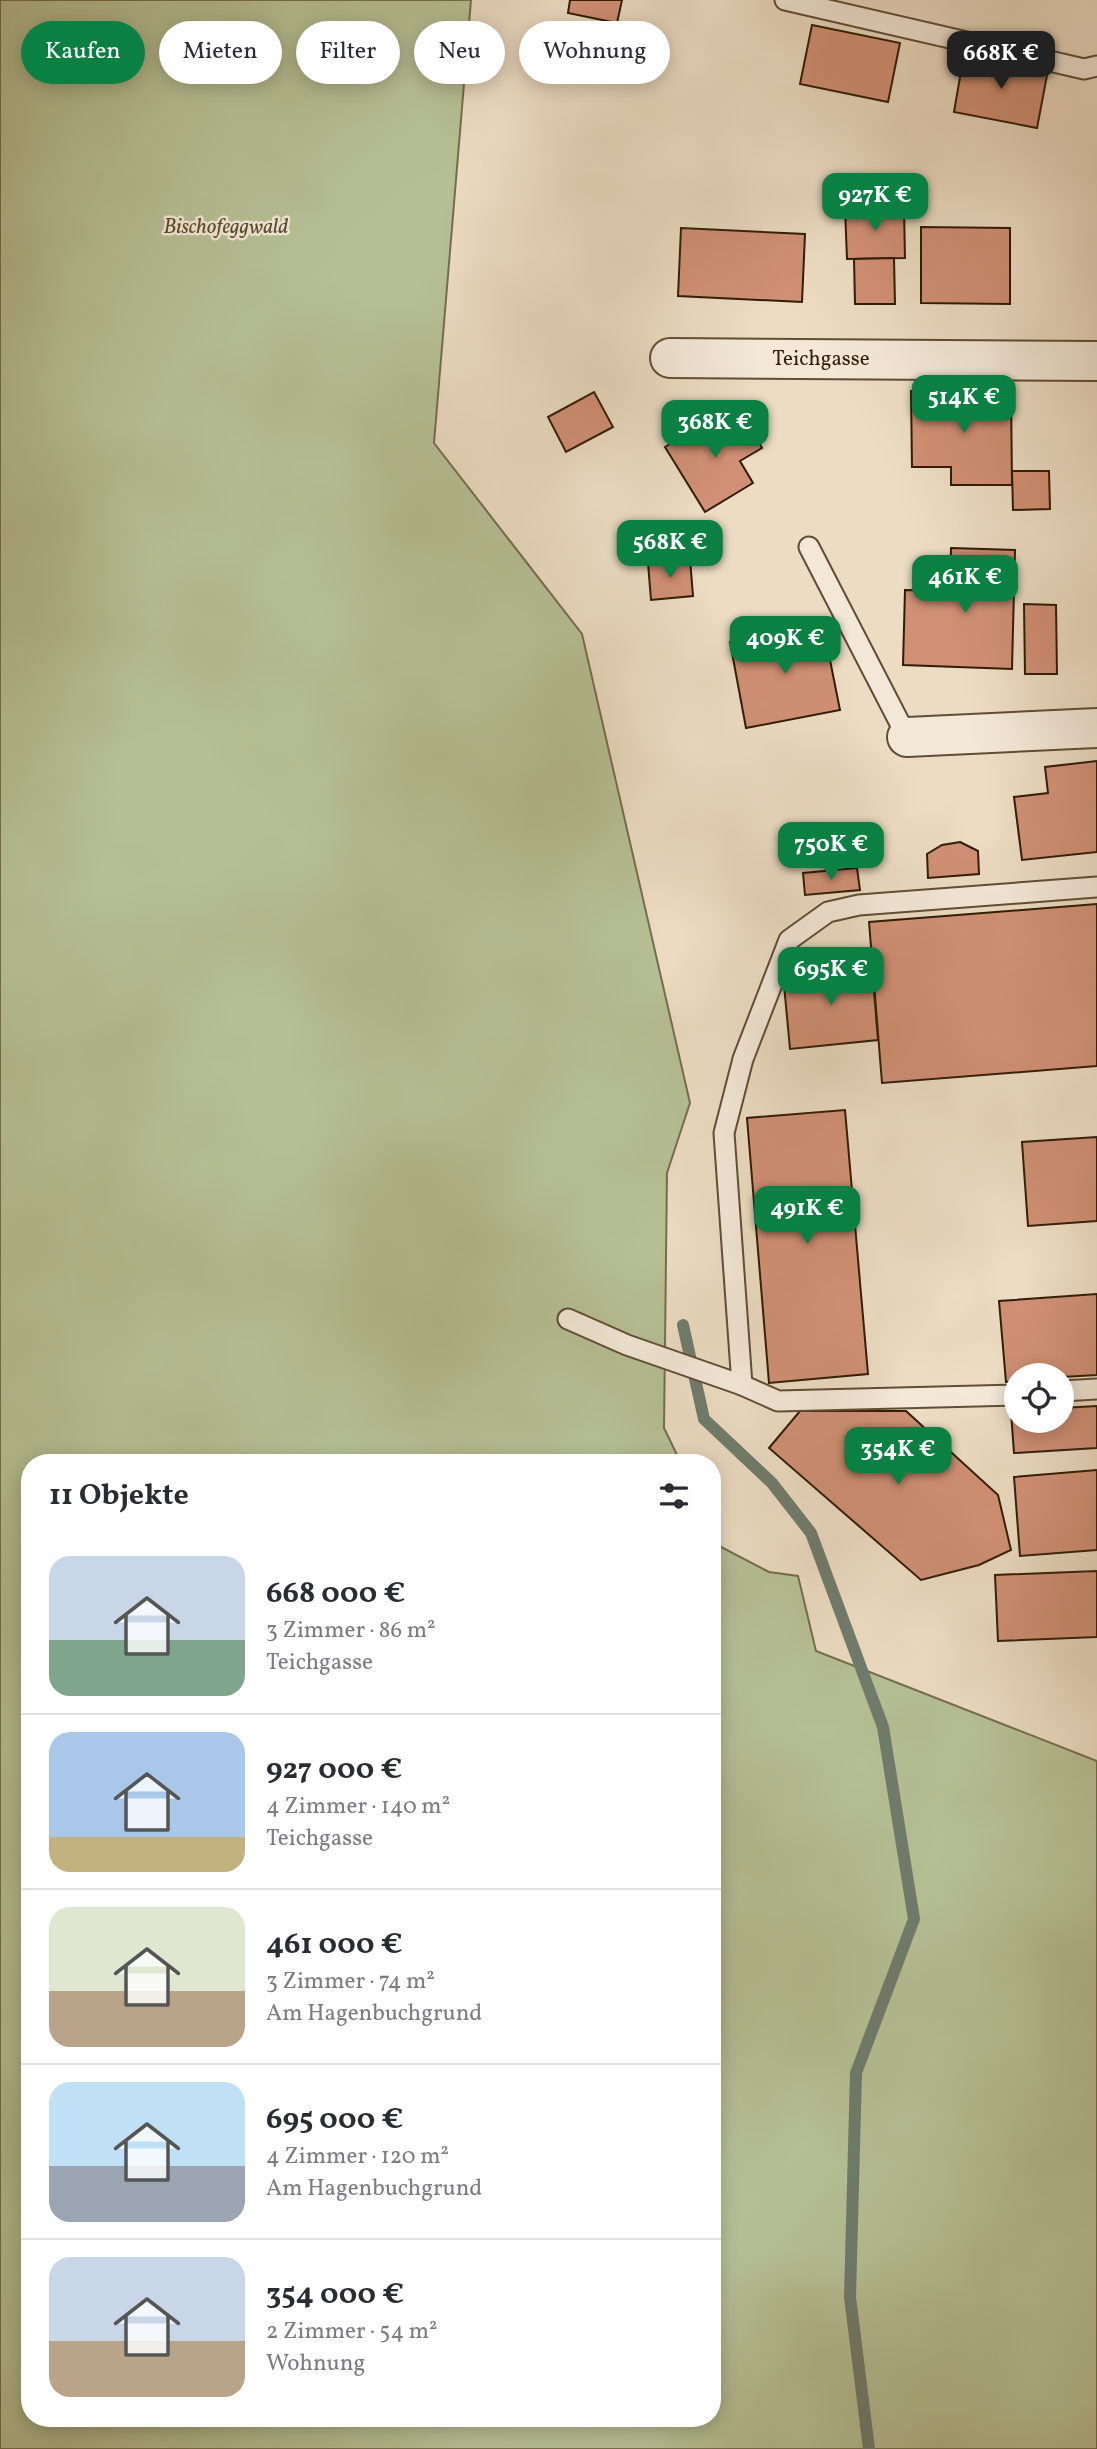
<!DOCTYPE html>
<html lang="de">
<meta charset="utf-8">
<style>
body{margin:0;font-family:Vollkorn,serif;background:#f7f7f7;color:#2b2b33;height:100vh;display:flex;flex-direction:column;font-size:26px;white-space:nowrap}
*{box-sizing:border-box;margin:0}
p{font-size:23px;color:#7c7c81}
.icon{flex:none;width:38px;height:38px;fill:none;stroke:currentColor;stroke-width:2;stroke-linecap:round;stroke-linejoin:round}
.map{position:relative;flex:1;overflow:hidden}
.sheet{position:absolute;left:21px;top:1454px;width:700px;height:973px;display:flex;flex-direction:column;background:#fff;border-radius:28px;box-shadow:0 4px 18px #0003}
.sheet>*{flex:none}
.guide{position:absolute;left:21px;top:21px;width:700px;height:63px;display:flex;gap:14px}
.tools{position:absolute;left:1004px;top:1363px;display:grid;gap:14px}
.tools a{display:grid;place-items:center;width:70px;height:70px;border-radius:50%;background:#fff;box-shadow:0 4px 18px #0003;font-size:35px}
.price{position:absolute;translate:-50% -60px;padding:0 16px;border-radius:14px;background:#0b8043;color:#fff;font-size:23px;line-height:46px;filter:drop-shadow(0 2px 4px #0008)}
.price::after{content:'';position:absolute;left:50%;top:42px;width:21px;height:16px;margin-left:-10px;background:inherit;clip-path:polygon(0 0,100% 0,50% 100%)}
.price.on{background:#222;color:#fff}
ul{padding:0;list-style:none}
li{display:flex;align-items:center;gap:21px;height:175px;padding:0 28px}
li+li{border-top:2px solid #e1e1e2}
li span{display:grid;place-items:center;flex:none;width:196px;height:140px;border-radius:21px;color:#555}
li>.icon{margin-inline-start:auto}
span .icon{width:84px;height:84px;fill:#fffc;stroke-width:1}
li b{font-size:30px}
h2{display:flex;justify-content:space-between;align-items:center;height:84px;padding:0 28px;font-size:30px}
.tag{padding:0 24px;border-radius:32px;background:#fff;box-shadow:0 4px 18px #0003;font-size:24px;line-height:63px}
.tag.on{background:#0b8043;color:#fff}
.map>svg:first-child{display:block}
.green{fill:#b6c095;stroke:#746e4d;stroke-width:2}
.lines{fill:none;stroke-linecap:round;stroke-linejoin:round}
.stream{stroke:#6f7c6d;stroke-width:12}
.building{fill:#d19075;stroke:#311d05;stroke-width:2}
.service-casing{stroke:#604d34;stroke-width:23}
.minor-casing{stroke:#604d34;stroke-width:42}
.service{stroke:#f3e8d8;stroke-width:19}
.minor{stroke:#f3e8d8;stroke-width:38}
.labels{text-anchor:middle;dominant-baseline:central;stroke-width:5;stroke-linejoin:round;paint-order:stroke}
.park-label{font-size:21px;font-style:italic;fill:#594e30;stroke:#f3e8d8}
.street-label{font-size:21px;fill:#311d05;stroke:#f3e8d8}
</style>
<div class="map">
<svg width="1097" height="2449" viewBox="0 0 1097 2449">
<rect width="100%" height="100%" fill="#ecdcc3"/>
<filter id="stains"><feTurbulence type="fractalNoise" baseFrequency=".00286" numOctaves="4"/><feColorMatrix values="0 0 0 0 .2 0 0 0 0 .09 0 0 0 0 .02 0 0 0 .5 -.17"/></filter>
<radialGradient id="worn" r=".72"><stop offset=".6" stop-color="#630" stop-opacity="0"/><stop offset="1" stop-color="#630" stop-opacity=".3"/></radialGradient>
<polygon class="green" points="0,0 471,0 434,443 582,634 690,1103 667,1173 664,1428 681,1463 30,1463 30,2418 712,2418 712,1528 721,1547 769,1572 798,1576 816,1651 1097,1761 1097,2449 0,2449"/>
<g class="lines">
<polyline class="stream" points="683,1325 704,1419 772,1483 811,1533 883,1727 914,1919 856,2073 850,2297 869,2449"/>
</g>
<g class="building">
<polygon points="570,0 622,0 617,23 568,13"/>
<polygon points="812,25 900,43 888,102 800,84"/>
<polygon points="964,54 1048,70 1037,128 954,112"/>
<polygon points="904,208 905,258 847,259 845,209"/>
<polygon points="921,227 1010,228 1010,304 921,303"/>
<polygon points="681,228 805,234 802,302 678,296"/>
<polygon points="894,258 895,304 855,304 854,259"/>
<polygon points="1011,390 1012,485 951,485 951,467 912,467 911,391"/>
<polygon points="594,392 613,427 566,452 548,417"/>
<polygon points="743,415 762,448 740,461 753,483 705,512 665,447 714,418 721,429"/>
<polygon points="1012,471 1049,471 1050,509 1013,510"/>
<polygon points="951,548 1015,550 1012,669 903,665 905,590 950,591"/>
<polygon points="690,559 693,596 651,600 648,563"/>
<polygon points="1024,604 1056,605 1057,674 1025,674"/>
<polygon points="823,625 840,710 746,728 730,642"/>
<polygon points="1097,761 1097,852 1022,860 1014,797 1048,793 1045,767"/>
<polygon points="960,842 978,851 979,874 928,878 927,854 942,845"/>
<polygon points="857,868 860,890 805,895 803,873"/>
<polygon points="1097,904 1097,1066 882,1083 869,922"/>
<polygon points="872,967 878,1040 790,1049 783,974"/>
<polygon points="845,1110 868,1374 769,1383 747,1118"/>
<polygon points="1097,1137 1097,1221 1028,1226 1022,1142"/>
<polygon points="1097,1294 1097,1375 1062,1377 1017,1376 1017,1381 1006,1382 999,1301"/>
<polygon points="1097,1406 1097,1448 1014,1453 1011,1412 1017,1411 1017,1421 1062,1421 1062,1408"/>
<polygon points="800,1411 906,1411 998,1495 1011,1550 979,1565 921,1580 769,1448"/>
<polygon points="1097,1470 1097,1550 1020,1556 1014,1477"/>
<polygon points="1097,1571 1097,1637 998,1641 995,1575"/>
</g>
<g class="lines">
<defs>
<g id="service">
<polyline points="785,0 1084,69 1097,66"/>
<polyline points="809,547 907,737"/>
<polyline points="568,1319 627,1345 742,1385 778,1401 1017,1395"/>
<polyline points="742,1385 724,1133 743,1059 789,940 828,912 859,905 1097,887"/>
<polyline points="1062,1391 1097,1389"/>
</g>
<g id="minor">
<polyline points="670,358 1097,361"/>
<polyline points="907,737 1097,728"/>
</g>
</defs>
<use href="#service" class="service-casing"/>
<use href="#minor" class="minor-casing"/>
<use href="#service" class="service"/>
<use href="#minor" class="minor"/>
</g>
<g class="labels">
<g class="park-label">
<text x="226" y="227">Bischofeggwald</text>
</g>
<g class="street-label">
<text x="821" y="359">Teichgasse</text>
</g>
</g>
<rect width="100%" height="100%" filter="url(#stains)"/>
<rect width="100%" height="100%" fill="url(#worn)"/>
</svg>
<div class="tools">
<a><svg class="icon" aria-label="locate" viewBox="0 0 24 24"><circle cx="12" cy="12" r="6"/><path d="M12 2v4M12 18v4M2 12h4M18 12h4"/></svg></a>
</div>
<b class="price on" style="left:1001px;top:91px">668K €</b>
<b class="price" style="left:875px;top:233px">927K €</b>
<b class="price" style="left:964px;top:435px">514K €</b>
<b class="price" style="left:715px;top:460px">368K €</b>
<b class="price" style="left:670px;top:580px">568K €</b>
<b class="price" style="left:965px;top:615px">461K €</b>
<b class="price" style="left:785px;top:676px">409K €</b>
<b class="price" style="left:831px;top:882px">750K €</b>
<b class="price" style="left:831px;top:1007px">695K €</b>
<b class="price" style="left:807px;top:1246px">491K €</b>
<b class="price" style="left:898px;top:1487px">354K €</b>
<div class="guide">
<a class="tag on">Kaufen</a>
<a class="tag">Mieten</a>
<a class="tag">Filter</a>
<a class="tag">Neu</a>
<a class="tag">Wohnung</a>
</div>
<section class="sheet">
<h2>11 Objekte<svg class="icon" aria-label="filters" viewBox="0 0 24 24"><path d="M4 7h16M4 17h16"/><circle cx="9" cy="7" r="2"/><circle cx="15" cy="17" r="2"/></svg></h2>
<ul>
<li><span style="background:linear-gradient(#c9d6e8 60%,#7fa58c 0)"><svg class="icon" aria-label="home" viewBox="0 0 24 24"><path d="M3 11l9-7 9 7M6 9v11h12V9"/></svg></span><div><b>668 000 €</b><p>3 Zimmer · 86 m²</p><p>Teichgasse</p></div></li>
<li><span style="background:linear-gradient(#a9c7e8 75%,#c2b280 0)"><svg class="icon" aria-label="home" viewBox="0 0 24 24"><path d="M3 11l9-7 9 7M6 9v11h12V9"/></svg></span><div><b>927 000 €</b><p>4 Zimmer · 140 m²</p><p>Teichgasse</p></div></li>
<li><span style="background:linear-gradient(#dfe7d0 60%,#b9a48a 0)"><svg class="icon" aria-label="home" viewBox="0 0 24 24"><path d="M3 11l9-7 9 7M6 9v11h12V9"/></svg></span><div><b>461 000 €</b><p>3 Zimmer · 74 m²</p><p>Am Hagenbuchgrund</p></div></li>
<li><span style="background:linear-gradient(#bfe0f5 60%,#9aa5b1 0)"><svg class="icon" aria-label="home" viewBox="0 0 24 24"><path d="M3 11l9-7 9 7M6 9v11h12V9"/></svg></span><div><b>695 000 €</b><p>4 Zimmer · 120 m²</p><p>Am Hagenbuchgrund</p></div></li>
<li><span style="background:linear-gradient(#c9d6e8 60%,#b9a48a 0)"><svg class="icon" aria-label="home" viewBox="0 0 24 24"><path d="M3 11l9-7 9 7M6 9v11h12V9"/></svg></span><div><b>354 000 €</b><p>2 Zimmer · 54 m²</p><p>Wohnung</p></div></li>
</ul>
</section>
</div>
